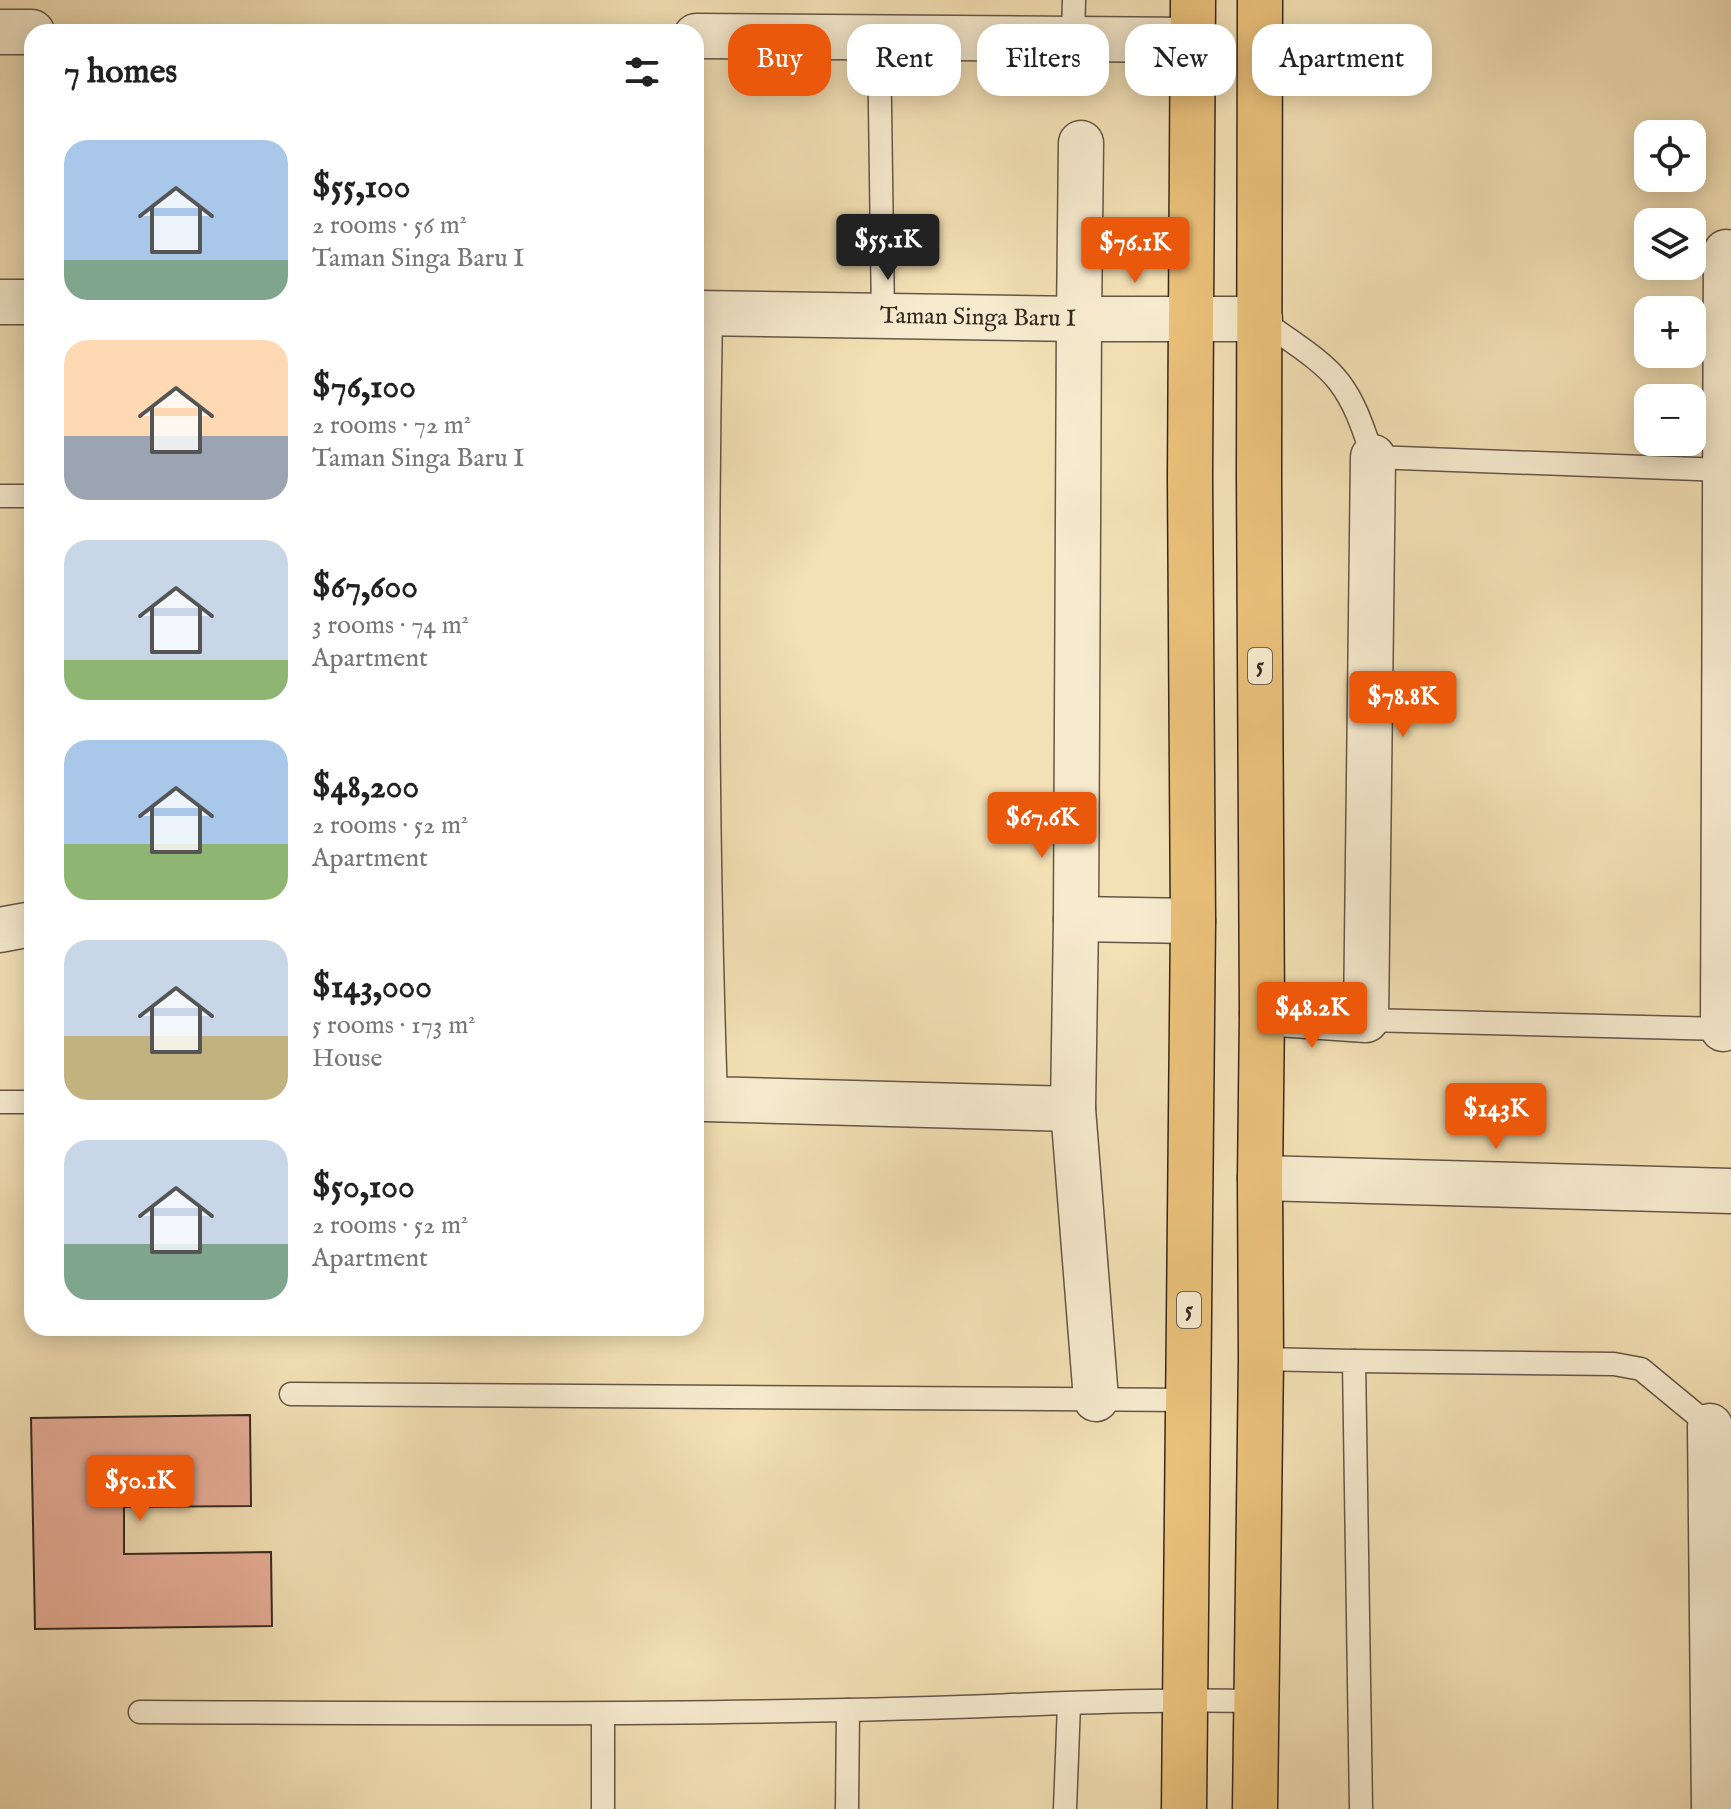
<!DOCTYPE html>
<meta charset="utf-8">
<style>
body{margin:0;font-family:"IM FELL English",serif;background:#f2f2f2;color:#222;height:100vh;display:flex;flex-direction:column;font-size:30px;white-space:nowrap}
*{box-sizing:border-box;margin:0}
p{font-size:26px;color:#767676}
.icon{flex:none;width:44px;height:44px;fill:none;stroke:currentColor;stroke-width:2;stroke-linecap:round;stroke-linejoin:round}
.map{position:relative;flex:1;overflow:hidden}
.details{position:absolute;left:24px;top:24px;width:680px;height:1312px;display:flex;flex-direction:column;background:#fff;border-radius:24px;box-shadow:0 4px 20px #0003}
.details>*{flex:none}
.guide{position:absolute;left:728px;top:24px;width:760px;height:72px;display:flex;gap:16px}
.fabs{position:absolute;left:1634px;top:120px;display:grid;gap:16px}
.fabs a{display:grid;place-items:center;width:72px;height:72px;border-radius:16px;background:#fff;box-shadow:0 4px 20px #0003;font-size:40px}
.price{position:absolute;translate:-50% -68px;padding:0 18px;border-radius:8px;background:#ea580c;color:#fff;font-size:26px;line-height:52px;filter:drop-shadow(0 2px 4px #0008)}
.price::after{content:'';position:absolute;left:50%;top:48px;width:24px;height:18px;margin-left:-12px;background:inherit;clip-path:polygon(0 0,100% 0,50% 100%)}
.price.active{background:#222;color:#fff}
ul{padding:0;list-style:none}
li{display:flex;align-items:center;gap:24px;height:200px;padding:0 40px}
li span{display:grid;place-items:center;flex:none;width:224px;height:160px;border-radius:24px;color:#555}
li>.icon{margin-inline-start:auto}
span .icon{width:96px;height:96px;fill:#fffc;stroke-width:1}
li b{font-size:34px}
h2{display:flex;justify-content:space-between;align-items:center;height:96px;padding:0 40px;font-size:34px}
.tag{padding:0 28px;border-radius:24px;background:#fff;box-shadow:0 4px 20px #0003;font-size:28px;line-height:72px}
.tag.active{background:#ea580c;color:#fff}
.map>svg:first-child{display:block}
.building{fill:#e8ae99;stroke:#352921;stroke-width:2}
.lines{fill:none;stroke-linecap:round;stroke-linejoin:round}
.service-casing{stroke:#645746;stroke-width:25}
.minor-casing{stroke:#645746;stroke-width:47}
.trunk-casing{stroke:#352921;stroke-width:47}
.service{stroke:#f7ebcf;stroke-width:22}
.minor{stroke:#f7ebcf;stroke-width:44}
.trunk{stroke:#eac07a;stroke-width:44}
.labels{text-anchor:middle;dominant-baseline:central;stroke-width:8;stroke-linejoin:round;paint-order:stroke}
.shield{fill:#f7ebcf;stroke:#6f6355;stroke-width:2}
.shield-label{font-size:22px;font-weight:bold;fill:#352921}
.street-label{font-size:24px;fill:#352921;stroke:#f7ebcf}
</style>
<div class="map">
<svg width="1731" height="1809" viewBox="0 0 1731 1809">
<rect width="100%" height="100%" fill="#f3e0b5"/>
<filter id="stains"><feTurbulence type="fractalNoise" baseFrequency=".0025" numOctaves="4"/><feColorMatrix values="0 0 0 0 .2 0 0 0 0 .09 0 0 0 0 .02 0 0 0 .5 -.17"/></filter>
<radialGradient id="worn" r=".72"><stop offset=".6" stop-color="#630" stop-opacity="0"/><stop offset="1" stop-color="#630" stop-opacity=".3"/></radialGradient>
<polygon class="building" points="250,1415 251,1506 124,1507 124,1554 271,1552 272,1626 35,1629 31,1418"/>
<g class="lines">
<defs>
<g id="service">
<polyline points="879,37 883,316"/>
<polyline points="1073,38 1074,0"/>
<path d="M1260 319C1284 337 1322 359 1339 382 1356 404 1364 431 1373 457L1724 470"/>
<polyline points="0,496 32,496"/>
<polyline points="1366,1020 1723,1029"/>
<polyline points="0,1102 32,1102"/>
<polyline points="1261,1359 1354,1361 1361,1809"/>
<polyline points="1354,1361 1614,1364 1641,1369 1710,1426"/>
<polyline points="291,1394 1188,1400"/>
<path d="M140 1712C375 1713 611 1715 846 1710 983 1708 1120 1698 1256 1701"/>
<polyline points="603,1714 603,1809"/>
<polyline points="847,1809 848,1710"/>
<polyline points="1065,1809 1069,1704"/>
</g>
<g id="minor">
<polyline points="0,32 32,32"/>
<polyline points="696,36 1193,40"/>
<polyline points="1081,143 1079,319 1076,919 1073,1109 1096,1399"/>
<polyline points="0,302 32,302"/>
<path id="s1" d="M696 313 1079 319H1260"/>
<path d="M700 313C695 575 696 837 705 1099L1073 1109"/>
<polyline points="1076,919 1193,921"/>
<polyline points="0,930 32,924"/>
<polyline points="1262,1013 1366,1020 1373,457"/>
<polyline points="1723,1029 1726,252"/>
<polyline points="1260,1178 1731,1191"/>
<polyline points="1710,1426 1714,1809"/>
</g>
<g id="trunk">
<polyline points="1184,1809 1193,921 1190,477 1193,0"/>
<polyline points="1255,1809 1261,1359 1260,1178 1262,1013 1259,476 1260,0"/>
</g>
</defs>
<use href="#service" class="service-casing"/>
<use href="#minor" class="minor-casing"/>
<use href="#trunk" class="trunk-casing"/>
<use href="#service" class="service"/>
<use href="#minor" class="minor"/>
<use href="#trunk" class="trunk"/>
</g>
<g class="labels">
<g class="shield">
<rect x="1248" y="648" width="24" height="36" rx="6"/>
<rect x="1177" y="1292" width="24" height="36" rx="6"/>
</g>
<g class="shield-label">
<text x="1260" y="666">5</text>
<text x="1189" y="1310">5</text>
</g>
<g class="street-label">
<text stroke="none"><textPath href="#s1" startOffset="282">Taman Singa Baru I</textPath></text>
</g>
</g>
<rect width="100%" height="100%" filter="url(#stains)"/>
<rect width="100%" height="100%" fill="url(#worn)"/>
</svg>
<div class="fabs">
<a><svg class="icon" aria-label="locate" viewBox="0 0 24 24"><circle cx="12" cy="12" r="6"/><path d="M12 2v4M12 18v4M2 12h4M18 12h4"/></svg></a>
<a><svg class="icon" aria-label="layers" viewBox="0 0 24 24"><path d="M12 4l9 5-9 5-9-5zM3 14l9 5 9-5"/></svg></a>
<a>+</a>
<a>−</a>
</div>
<b class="price active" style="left:888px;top:282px">$55.1K</b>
<b class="price" style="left:1135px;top:285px">$76.1K</b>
<b class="price" style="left:1403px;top:739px">$78.8K</b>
<b class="price" style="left:1042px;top:860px">$67.6K</b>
<b class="price" style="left:1312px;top:1050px">$48.2K</b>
<b class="price" style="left:1496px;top:1151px">$143K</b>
<b class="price" style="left:140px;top:1523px">$50.1K</b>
<div class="guide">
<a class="tag active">Buy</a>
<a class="tag">Rent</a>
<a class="tag">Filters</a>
<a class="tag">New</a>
<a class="tag">Apartment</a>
</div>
<section class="details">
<h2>7 homes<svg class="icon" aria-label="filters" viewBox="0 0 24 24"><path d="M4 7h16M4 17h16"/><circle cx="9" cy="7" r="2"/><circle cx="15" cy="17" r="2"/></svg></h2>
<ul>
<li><span style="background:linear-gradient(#a9c7e8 75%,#7fa58c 0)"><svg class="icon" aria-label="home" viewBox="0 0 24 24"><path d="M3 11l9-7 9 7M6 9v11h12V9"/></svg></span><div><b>$55,100</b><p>2 rooms · 56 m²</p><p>Taman Singa Baru I</p></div></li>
<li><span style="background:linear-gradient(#ffd9b3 60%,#9aa5b1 0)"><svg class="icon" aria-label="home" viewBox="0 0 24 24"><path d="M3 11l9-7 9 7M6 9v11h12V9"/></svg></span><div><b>$76,100</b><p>2 rooms · 72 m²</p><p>Taman Singa Baru I</p></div></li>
<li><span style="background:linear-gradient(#c9d6e8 75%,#8fb573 0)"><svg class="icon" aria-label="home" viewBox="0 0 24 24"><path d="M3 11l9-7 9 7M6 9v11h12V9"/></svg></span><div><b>$67,600</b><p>3 rooms · 74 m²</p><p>Apartment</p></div></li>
<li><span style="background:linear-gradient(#a9c7e8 65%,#8fb573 0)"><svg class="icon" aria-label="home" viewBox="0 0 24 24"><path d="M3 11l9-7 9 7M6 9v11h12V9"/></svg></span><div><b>$48,200</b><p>2 rooms · 52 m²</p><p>Apartment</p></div></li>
<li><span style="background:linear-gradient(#c9d6e8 60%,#c2b280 0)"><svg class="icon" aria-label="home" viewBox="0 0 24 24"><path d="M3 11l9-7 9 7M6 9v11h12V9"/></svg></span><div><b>$143,000</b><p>5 rooms · 173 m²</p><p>House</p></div></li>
<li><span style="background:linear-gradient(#c9d6e8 65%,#7fa58c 0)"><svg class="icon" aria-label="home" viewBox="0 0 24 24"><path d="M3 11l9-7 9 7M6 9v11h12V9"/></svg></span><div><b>$50,100</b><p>2 rooms · 52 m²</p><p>Apartment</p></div></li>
</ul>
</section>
</div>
